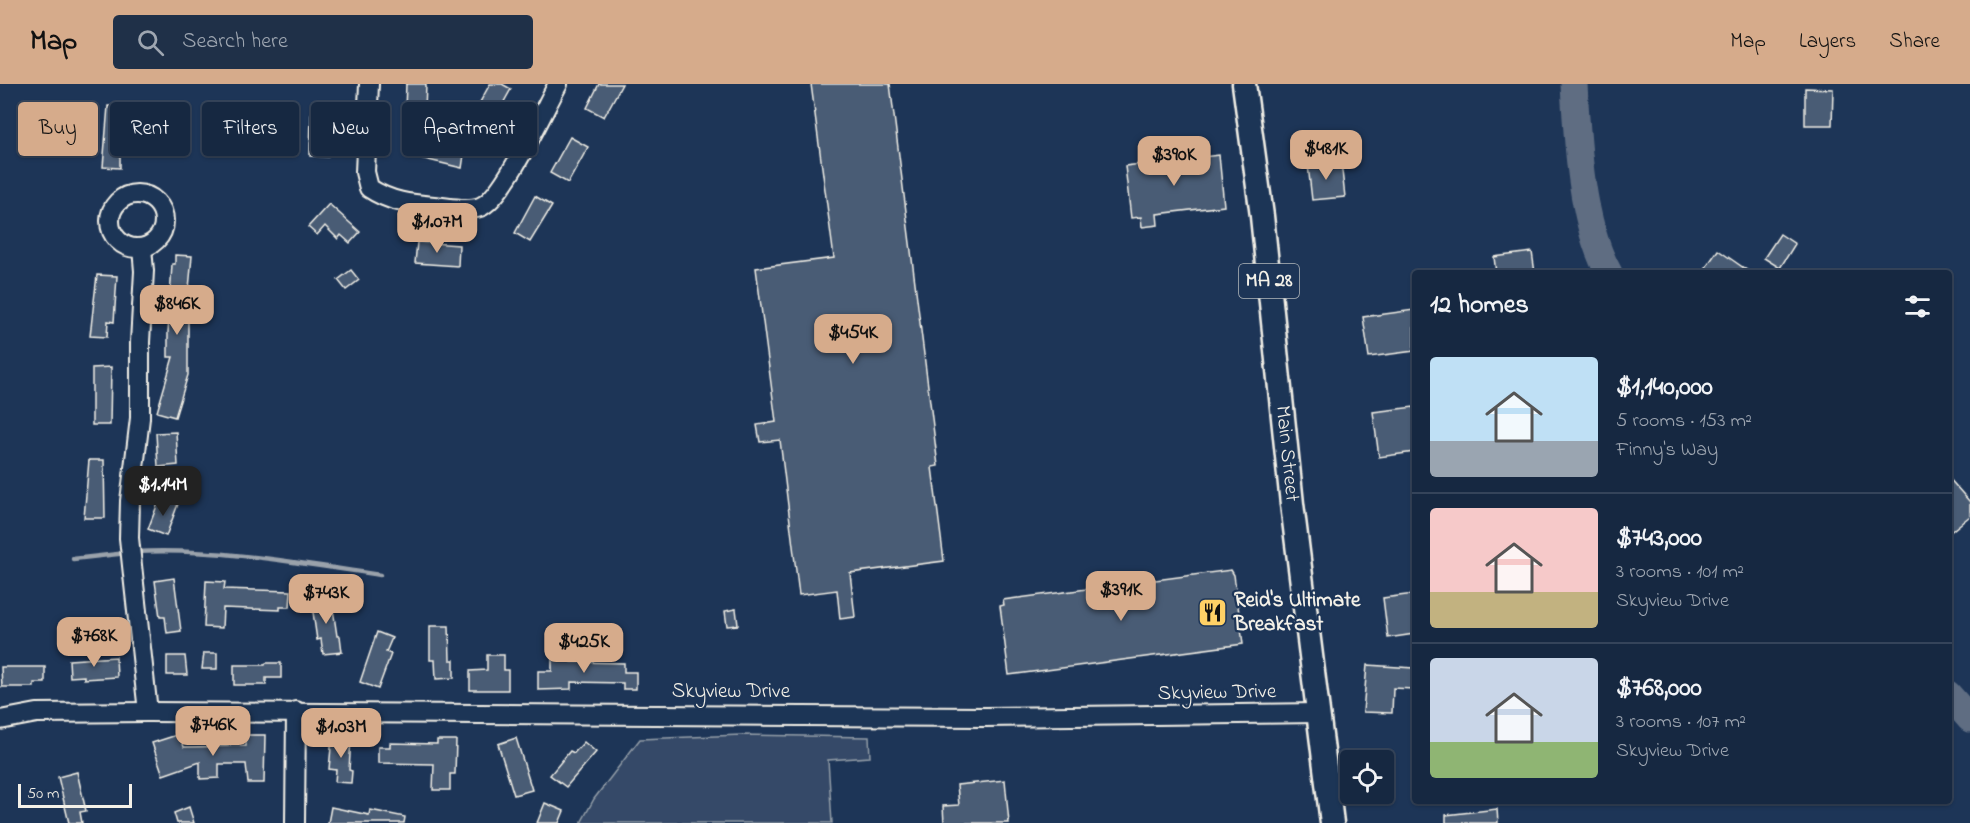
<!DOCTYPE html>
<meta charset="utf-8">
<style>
body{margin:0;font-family:"Indie Flower",sans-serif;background:#1f3048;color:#f1f3f6;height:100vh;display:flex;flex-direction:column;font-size:22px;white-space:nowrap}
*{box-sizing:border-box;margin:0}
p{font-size:20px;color:#9ea6b1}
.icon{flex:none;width:33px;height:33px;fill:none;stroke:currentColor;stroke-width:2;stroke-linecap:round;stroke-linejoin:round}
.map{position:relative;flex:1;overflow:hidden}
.sheet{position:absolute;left:1412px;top:186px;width:540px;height:534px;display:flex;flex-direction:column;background:#162841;border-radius:6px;box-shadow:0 2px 4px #0004,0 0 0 2px #35445a}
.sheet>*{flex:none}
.guide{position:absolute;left:18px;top:18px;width:570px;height:54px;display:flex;gap:12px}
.fabs{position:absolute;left:1340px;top:666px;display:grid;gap:12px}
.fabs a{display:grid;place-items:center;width:54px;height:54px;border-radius:6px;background:#162841;box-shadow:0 2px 4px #0004,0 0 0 2px #35445a;font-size:30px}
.scale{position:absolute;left:18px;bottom:15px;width:114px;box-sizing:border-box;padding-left:6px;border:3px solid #f4f1e8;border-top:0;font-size:16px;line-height:21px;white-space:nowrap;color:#f4f1e8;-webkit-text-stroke:4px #1d3557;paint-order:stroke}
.price{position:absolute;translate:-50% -51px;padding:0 14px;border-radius:12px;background:#d6ab8b;color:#111;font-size:20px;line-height:39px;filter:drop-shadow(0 2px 3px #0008)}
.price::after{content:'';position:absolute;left:50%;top:36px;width:18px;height:14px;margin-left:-9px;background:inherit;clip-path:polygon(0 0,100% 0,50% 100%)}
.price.active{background:#222;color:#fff}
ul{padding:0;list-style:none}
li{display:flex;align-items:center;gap:18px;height:150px;padding:0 18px}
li+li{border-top:2px solid #35445a}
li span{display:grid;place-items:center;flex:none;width:168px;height:120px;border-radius:6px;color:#555}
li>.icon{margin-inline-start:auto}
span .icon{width:72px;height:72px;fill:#fffc;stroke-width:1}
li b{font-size:26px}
h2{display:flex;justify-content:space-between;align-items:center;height:72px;padding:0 18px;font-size:26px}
.pill{padding:0 21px;border-radius:6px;background:#162841;box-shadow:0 2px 4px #0004,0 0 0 2px #35445a;font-size:21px;line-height:54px}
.pill.active{background:#d6ab8b;color:#111}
header{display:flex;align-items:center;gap:36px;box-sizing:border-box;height:84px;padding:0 30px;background:#d6ab8b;color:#111}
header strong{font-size:28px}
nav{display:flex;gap:33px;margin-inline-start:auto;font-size:21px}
.search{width:420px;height:54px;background:#1f3048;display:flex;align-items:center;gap:15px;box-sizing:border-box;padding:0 21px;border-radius:6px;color:#9ea6b1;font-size:22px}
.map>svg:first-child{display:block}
.green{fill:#354a67;stroke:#949ea8;stroke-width:1.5}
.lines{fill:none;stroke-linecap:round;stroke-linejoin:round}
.stream{stroke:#9aa2ab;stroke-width:4.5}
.river{stroke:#5e6d82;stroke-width:27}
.building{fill:#485b74;stroke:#f4f1e8;stroke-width:1.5}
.minor-casing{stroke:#f4f1e8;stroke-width:22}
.major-casing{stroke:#f4f1e8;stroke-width:27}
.minor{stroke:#1d3557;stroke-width:18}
.major{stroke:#1d3557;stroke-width:22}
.labels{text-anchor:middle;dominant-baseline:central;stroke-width:4.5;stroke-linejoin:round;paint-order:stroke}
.shield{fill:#1d3557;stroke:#b4b9bc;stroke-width:1.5}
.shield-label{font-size:20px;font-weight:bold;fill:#f4f1e8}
.street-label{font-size:21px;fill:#f4f1e8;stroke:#1d3557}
.poi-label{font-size:21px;font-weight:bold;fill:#f4f1e8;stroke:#1d3557;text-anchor:start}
</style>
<header>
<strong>Map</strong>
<div class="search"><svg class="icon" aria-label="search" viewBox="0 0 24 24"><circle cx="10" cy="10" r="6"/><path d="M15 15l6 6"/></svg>Search here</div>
<nav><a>Map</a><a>Layers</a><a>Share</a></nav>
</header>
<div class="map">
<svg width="1970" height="739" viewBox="0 0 1970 739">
<rect width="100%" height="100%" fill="#1d3557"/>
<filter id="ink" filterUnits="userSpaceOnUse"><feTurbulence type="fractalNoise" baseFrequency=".0167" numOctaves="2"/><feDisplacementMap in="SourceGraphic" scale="12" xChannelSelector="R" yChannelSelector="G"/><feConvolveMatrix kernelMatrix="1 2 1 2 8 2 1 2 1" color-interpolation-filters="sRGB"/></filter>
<g filter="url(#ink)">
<polygon class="green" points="741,651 869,653 870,673 828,676 832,739 581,739 594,715 640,655"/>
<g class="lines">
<g class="stream">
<path d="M135 468C217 464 300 479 380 491"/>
<polyline points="73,475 127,469"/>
</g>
<g class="river">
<path d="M1574 0C1577 56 1581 140 1609 189"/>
<polyline points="1948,610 1970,635"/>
</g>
</g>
<g class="building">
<polygon points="406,0 426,0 425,26 405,25"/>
<polygon points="490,0 502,0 511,5 491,41 473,31"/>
<polygon points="599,0 622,0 604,33 587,24"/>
<polygon points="811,0 890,0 938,382 932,383 944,477 850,489 855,533 840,535 837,506 799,511 780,356 760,358 757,341 776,338 756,184 834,174"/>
<polygon points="1805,4 1833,5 1832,41 1805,41"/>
<polygon points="108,22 127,23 125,69 120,69 120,84 103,83"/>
<polygon points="38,24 66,25 66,47 30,47 30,32 38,32"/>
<polygon points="311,30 330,31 328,73 310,72"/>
<polygon points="432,34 464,41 458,59"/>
<polygon points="570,53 588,63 568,99 550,89"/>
<polygon points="425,55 465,64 462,84 420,74"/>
<polygon points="1219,71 1224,122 1157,130 1158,141 1142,143 1141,133 1131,134 1125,82"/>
<polygon points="1341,78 1345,113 1312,116 1308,81"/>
<polygon points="535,112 552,122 530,158 515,149"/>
<polygon points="329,120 360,148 350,159 341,151 338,155 325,142 317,151 308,143"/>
<polygon points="1780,150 1795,160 1780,184 1764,174"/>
<polygon points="417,158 459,161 458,182 415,179"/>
<polygon points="1718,166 1751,189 1702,189"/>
<polygon points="1532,168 1535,189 1496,189 1494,173"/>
<polygon points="175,171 192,172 188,216 188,291 175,333 157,328 173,273 168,273 168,249 172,180 175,180"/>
<polygon points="351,186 359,196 346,206 338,196"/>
<polygon points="97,191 117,192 114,238 108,237 107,253 90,252"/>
<polygon points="1414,226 1414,267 1369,273 1363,233"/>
<polygon points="111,283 110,341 92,341 92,284"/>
<polygon points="1414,323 1414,368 1379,373 1373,328"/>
<polygon points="176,348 178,381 158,383 156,349"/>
<polygon points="89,376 104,376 105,434 84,434"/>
<polygon points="1948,393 1970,418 1970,432 1948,450"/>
<polygon points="160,414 178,420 166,452 148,445"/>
<polygon points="1231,486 1234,491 1243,560 1009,591 1000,522 1004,521 1003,516"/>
<polygon points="174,494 181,547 167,549 165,533 160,533 155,497"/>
<polygon points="206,497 225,498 224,505 291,507 290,523 280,523 280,526 223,524 222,544 204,543"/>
<polygon points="1414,510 1414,550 1388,554 1383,514"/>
<polygon points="331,511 337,552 340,552 342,568 323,570 321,555 317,556 311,514"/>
<polygon points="736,525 738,541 727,542 725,527"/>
<polygon points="430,542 449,542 450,576 454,576 454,594 436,595 435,576 430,576"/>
<polygon points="377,548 392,554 386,568 391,570 378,605 360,598"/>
<polygon points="204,569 217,569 217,585 202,585"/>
<polygon points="487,571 504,571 504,586 508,586 508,606 470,606 470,587 487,586"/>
<polygon points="552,571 570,571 571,578 624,579 624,588 636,588 636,605 623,605 623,599 571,598 571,605 538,606 538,587 552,587"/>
<polygon points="167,572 185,572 187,591 167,591"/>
<polygon points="116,573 117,593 84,595 84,592 70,593 69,576"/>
<polygon points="266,579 281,579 281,594 266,594 266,601 234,601 234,581 265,581"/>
<polygon points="1367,581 1414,584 1414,605 1393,604 1392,629 1363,628"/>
<polygon points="1,583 45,583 45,599 34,599 34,603 2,603"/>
<polygon points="180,650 184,663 246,662 246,651 265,651 264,699 248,699 246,680 219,680 219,694 200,695 200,678 163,691 152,659"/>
<polygon points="332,653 351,655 349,686 352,687 351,699 335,698 336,686 329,685"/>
<polygon points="516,654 532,706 514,711 498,660"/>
<polygon points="437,656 456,656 455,690 450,690 450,706 433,706 434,680 378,679 378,663 390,663 390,659 437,660"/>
<polygon points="584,658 596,668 566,703 550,691 570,667 574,669"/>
<polygon points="77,688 86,727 80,728 82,739 69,739 58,693"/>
<polygon points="1005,696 1009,739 944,739 943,722 959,721 957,701"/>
<polygon points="545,719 564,727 559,739 537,739"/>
<polygon points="189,723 194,739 177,739 174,729"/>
<polygon points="331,723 369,731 370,726 405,733 404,739 328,739"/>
<polygon points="1497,725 1498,739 1446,739 1446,731"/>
</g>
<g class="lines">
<defs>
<g id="minor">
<path d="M369 0 365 88 369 104C390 118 410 120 434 122 448 123 466 128 480 123 504 114 544 25 558 0"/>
<circle cx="137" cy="137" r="27"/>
<polyline points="142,164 144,187 140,258 140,334 130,417 129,454 148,628"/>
<polyline points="0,636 37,629 148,628 985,633 1318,629"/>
<polyline points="295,739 296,627"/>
</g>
<g id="major">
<path id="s1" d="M1244 0 1262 132 1292 420 1332 739"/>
</g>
</defs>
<use href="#minor" class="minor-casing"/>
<use href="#major" class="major-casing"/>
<use href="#minor" class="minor"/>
<use href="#major" class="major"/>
</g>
</g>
<defs>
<symbol id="restaurant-square" viewBox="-11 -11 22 22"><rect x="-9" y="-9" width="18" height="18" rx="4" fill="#ffd166" stroke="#1d3557"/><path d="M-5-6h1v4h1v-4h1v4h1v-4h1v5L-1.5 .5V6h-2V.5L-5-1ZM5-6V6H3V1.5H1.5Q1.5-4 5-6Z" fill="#111"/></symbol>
</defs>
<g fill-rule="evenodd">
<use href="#restaurant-square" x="1196" y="512" width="33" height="33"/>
</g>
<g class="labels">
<rect class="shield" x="1239" y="180" width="60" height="34" rx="4.5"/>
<g class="shield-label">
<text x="1269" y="197">MA 28</text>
</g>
<g class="street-label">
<text stroke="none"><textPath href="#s1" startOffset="372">Main Street</textPath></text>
<text x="731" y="608">Skyview Drive</text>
<text transform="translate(1217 609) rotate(-1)">Skyview Drive</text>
</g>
<g class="poi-label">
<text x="1234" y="517">Reid's Ultimate<tspan x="1234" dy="24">Breakfast</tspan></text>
</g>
</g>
</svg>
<div class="fabs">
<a><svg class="icon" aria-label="locate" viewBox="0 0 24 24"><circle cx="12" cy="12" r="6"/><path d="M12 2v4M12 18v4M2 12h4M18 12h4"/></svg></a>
</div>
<div class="scale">50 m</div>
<b class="price" style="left:1326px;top:97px">$481K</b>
<b class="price" style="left:1174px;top:103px">$390K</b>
<b class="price" style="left:437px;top:170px">$1.07M</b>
<b class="price" style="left:177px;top:252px">$846K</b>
<b class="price" style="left:853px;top:281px">$454K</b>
<b class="price active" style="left:163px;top:433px">$1.14M</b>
<b class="price" style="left:1121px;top:538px">$391K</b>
<b class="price" style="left:326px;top:541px">$743K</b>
<b class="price" style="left:94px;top:584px">$768K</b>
<b class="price" style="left:584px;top:590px">$425K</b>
<b class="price" style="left:213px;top:673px">$746K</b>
<b class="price" style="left:341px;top:675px">$1.03M</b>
<div class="guide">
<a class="pill active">Buy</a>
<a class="pill">Rent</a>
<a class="pill">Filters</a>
<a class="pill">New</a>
<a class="pill">Apartment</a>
</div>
<section class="sheet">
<h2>12 homes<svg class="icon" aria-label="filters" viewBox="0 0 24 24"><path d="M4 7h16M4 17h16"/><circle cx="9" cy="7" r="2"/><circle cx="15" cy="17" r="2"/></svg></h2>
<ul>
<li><span style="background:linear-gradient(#bfe0f5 70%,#9aa5b1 0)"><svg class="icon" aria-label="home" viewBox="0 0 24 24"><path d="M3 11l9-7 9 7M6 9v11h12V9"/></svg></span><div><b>$1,140,000</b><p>5 rooms · 153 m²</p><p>Finny's Way</p></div></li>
<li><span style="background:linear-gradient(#f6c9c9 70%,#c2b280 0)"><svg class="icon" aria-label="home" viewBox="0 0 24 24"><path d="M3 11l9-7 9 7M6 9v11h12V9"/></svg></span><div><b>$743,000</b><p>3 rooms · 101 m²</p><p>Skyview Drive</p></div></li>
<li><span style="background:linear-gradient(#c9d6e8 70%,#8fb573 0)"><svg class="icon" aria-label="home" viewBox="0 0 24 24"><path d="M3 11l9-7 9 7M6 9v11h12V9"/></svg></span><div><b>$768,000</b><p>3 rooms · 107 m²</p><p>Skyview Drive</p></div></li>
</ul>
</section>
</div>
